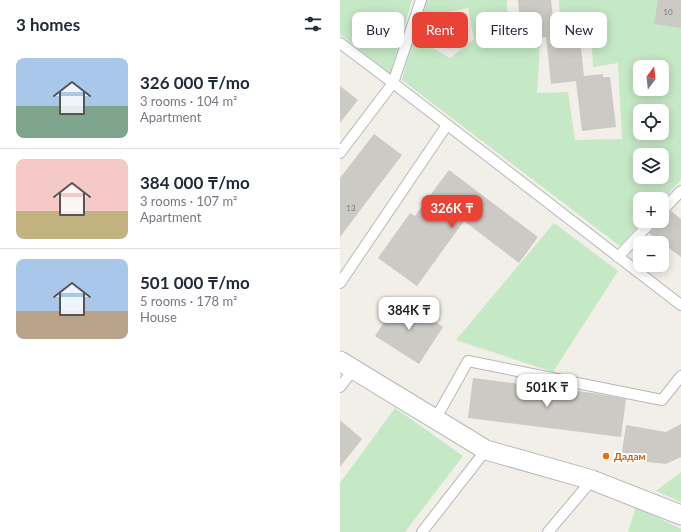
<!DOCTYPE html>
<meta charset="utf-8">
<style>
body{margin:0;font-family:Lato,sans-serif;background:#f2f2f3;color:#1f2937;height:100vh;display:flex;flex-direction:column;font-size:15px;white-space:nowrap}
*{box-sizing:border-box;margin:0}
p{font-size:13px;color:#747a83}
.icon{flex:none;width:22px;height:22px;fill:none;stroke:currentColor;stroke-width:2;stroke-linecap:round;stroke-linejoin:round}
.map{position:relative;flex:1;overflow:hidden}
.details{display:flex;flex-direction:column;background:#fff;width:340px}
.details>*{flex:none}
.top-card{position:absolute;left:12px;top:12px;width:269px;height:36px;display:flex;gap:8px}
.needle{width:26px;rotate:15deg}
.tools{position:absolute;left:293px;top:60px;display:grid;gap:8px}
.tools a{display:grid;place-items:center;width:36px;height:36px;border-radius:8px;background:#fff;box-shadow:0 2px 10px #0003;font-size:20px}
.price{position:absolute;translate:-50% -34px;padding:0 9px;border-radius:8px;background:#fff;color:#222;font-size:13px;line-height:26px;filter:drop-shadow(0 1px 2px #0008)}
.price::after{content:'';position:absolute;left:50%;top:24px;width:12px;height:9px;margin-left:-6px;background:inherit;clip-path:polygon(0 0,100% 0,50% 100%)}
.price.current{background:#ea4335;color:#fff}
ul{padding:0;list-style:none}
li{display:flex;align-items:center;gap:12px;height:100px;padding:0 16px}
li+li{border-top:1px solid #e0e1e3}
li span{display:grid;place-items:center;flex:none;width:112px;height:80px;border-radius:8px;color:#555}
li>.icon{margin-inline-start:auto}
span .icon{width:48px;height:48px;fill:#fffc;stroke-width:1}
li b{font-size:17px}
h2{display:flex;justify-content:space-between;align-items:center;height:48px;padding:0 16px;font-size:17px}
.chip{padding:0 14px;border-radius:8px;background:#fff;box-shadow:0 2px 10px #0003;font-size:14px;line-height:36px}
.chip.current{background:#ea4335;color:#fff}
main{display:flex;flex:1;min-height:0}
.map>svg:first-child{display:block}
.green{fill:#c5e8c5;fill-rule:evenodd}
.building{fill:#cccac5}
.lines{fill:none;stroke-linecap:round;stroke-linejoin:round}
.lane-casing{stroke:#b5b8bc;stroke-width:12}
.street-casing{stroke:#b5b8bc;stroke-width:21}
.lane{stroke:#fff;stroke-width:10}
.street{stroke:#fff;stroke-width:19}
.food-dot{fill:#e8710a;stroke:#fff;stroke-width:1.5}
.labels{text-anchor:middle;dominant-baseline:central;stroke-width:4;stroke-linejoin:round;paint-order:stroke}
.number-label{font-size:8px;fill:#7a7d7f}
.food-label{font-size:10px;font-weight:bold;fill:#c56008;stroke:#fff;text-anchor:start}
</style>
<main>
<section class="details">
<h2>3 homes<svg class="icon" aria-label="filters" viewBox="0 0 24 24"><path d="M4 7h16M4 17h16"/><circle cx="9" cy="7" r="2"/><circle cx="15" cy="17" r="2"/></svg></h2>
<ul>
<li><span style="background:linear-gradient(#a9c7e8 60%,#7fa58c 0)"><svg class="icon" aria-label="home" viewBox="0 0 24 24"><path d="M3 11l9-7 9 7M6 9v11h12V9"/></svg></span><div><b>326 000 ₸/mo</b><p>3 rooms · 104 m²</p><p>Apartment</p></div></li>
<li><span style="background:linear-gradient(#f6c9c9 65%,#c2b280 0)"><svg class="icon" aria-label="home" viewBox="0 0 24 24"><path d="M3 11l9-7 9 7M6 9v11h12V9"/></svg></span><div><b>384 000 ₸/mo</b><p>3 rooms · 107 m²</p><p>Apartment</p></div></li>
<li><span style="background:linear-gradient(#a9c7e8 65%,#b9a48a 0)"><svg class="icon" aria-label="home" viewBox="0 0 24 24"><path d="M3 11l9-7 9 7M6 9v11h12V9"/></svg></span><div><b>501 000 ₸/mo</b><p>5 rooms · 178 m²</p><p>House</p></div></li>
</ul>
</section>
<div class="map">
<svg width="341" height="532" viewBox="0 0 341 532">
<rect width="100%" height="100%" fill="#f1efe8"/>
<g class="green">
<polygon points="0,0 72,0 50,74 0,34"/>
<path d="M83 0H167L168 43 200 44 197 93 228 92 235 140 282 139 278 63 253 67 251 24 220 17 219 0H341V180L322 201V199H300V221H303L280 246 62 80 73 37 110 58 134 39 128 8 83 17ZM300 67H322V89H300ZM300 111H322V133H300ZM300 155H322V177H300Z"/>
<polygon points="214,223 278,271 213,372 116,340"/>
<polygon points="55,408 123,456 65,532 0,532 0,483"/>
<polygon points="341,472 341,502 316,491"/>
<polygon points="296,507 341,529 341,532 288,532"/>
</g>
<g class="building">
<polygon points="178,0 211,0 214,28 232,26 232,29 239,29 244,76 263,74 263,77 270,77 276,127 242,131 236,81 211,84 206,37 188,39 188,36 181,36"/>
<polygon points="318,0 341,0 341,28 314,24"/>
<polygon points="110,15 127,31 110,49 93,34"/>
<polygon points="0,86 18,100 0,123"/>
<polygon points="34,134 62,155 0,237 0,178"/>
<polygon points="109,170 198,237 179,263 124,221 77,286 38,258 70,213 75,216"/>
<polygon points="331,211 341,219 341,257 309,233 318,221 322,221 322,217"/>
<polygon points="60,298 103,327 79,364 35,336"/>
<polygon points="133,378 253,393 286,399 281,437 128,418"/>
<polygon points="0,420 22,439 0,467"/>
<polygon points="341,424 341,457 326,464 281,459 286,425 326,432"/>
</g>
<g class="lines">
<defs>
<g id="lane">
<polyline points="81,0 53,83 341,305"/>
<polyline points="0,43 53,83 0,153"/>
<polyline points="322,211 341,191"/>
<polyline points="278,257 312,221"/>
<polyline points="0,283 107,125"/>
<polyline points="0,387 14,369"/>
<polyline points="96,418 128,361 322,400 341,376"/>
<polyline points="82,532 146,450"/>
<polyline points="208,532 252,480"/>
</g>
<polyline id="street" points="0,361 146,450 252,480 341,515"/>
</defs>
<use href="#lane" class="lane-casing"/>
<use href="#street" class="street-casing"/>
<use href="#lane" class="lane"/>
<use href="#street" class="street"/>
</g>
<circle class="food-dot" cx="266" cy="456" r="4"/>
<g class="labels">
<g class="number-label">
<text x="328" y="12">10</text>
<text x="11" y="208">13</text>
</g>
<g class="food-label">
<text x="274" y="456">Дадам</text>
</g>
</g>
</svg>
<div class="tools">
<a><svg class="needle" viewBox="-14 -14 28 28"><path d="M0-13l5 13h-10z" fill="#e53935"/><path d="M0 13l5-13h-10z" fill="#747a83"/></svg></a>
<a><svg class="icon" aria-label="locate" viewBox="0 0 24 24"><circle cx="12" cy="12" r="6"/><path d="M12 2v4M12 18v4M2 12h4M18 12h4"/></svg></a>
<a><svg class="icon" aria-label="layers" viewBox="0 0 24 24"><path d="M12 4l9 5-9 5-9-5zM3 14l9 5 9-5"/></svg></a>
<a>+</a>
<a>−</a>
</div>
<b class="price current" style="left:112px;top:229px">326K ₸</b>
<b class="price" style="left:69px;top:331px">384K ₸</b>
<b class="price" style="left:207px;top:408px">501K ₸</b>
<div class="top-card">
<a class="chip">Buy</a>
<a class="chip current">Rent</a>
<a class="chip">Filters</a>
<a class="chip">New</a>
</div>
</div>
</main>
